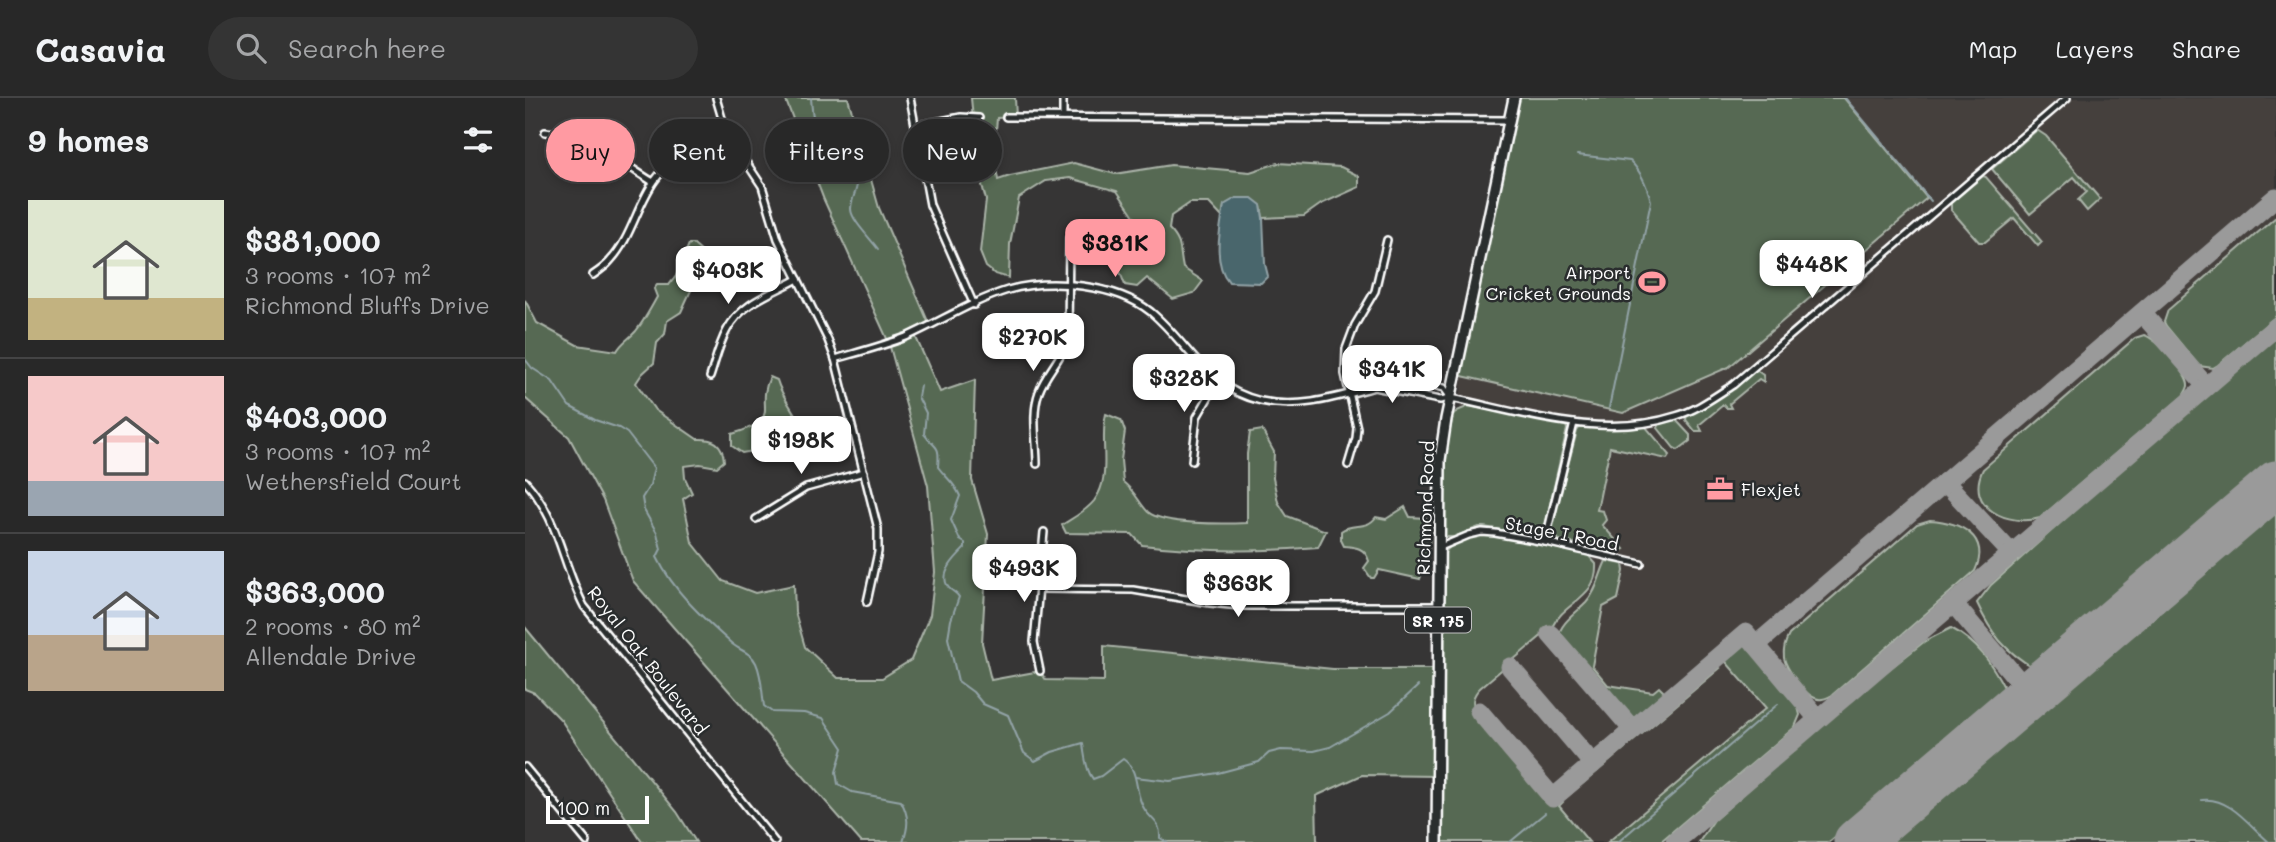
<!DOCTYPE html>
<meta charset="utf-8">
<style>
body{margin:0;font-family:Mali,sans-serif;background:#343434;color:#f1f3f6;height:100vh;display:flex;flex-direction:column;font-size:26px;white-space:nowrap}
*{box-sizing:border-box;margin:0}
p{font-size:23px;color:#a5a6a8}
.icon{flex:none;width:38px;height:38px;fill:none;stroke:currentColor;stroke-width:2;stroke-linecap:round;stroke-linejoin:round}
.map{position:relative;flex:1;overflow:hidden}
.drawer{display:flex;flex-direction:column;background:#282828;width:525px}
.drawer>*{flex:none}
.banner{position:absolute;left:21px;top:21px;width:665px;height:63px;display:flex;gap:14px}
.scale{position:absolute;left:21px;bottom:18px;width:103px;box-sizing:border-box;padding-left:7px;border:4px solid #fff;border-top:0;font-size:19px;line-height:24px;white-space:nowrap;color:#fff;-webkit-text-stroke:5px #2a2d2e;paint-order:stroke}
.price{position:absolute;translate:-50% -60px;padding:0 16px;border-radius:14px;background:#fff;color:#222;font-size:23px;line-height:46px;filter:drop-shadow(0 2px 4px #0008)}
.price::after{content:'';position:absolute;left:50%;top:42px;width:21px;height:16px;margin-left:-10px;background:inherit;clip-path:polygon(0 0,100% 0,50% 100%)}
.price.active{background:#ff9aa2;color:#111}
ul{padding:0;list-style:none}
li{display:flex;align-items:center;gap:21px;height:175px;padding:0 28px}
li+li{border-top:2px solid #444445}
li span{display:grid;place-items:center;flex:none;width:196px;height:140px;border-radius:0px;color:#555}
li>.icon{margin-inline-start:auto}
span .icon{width:84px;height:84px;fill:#fffc;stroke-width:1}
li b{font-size:30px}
h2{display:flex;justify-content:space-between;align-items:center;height:84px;padding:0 28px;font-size:30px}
.chip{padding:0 24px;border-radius:32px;background:#282828;box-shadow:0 4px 10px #0003,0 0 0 2px #444445;font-size:24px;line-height:63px}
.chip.active{background:#ff9aa2;color:#111}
header{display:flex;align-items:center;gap:42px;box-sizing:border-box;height:98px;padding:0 35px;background:#282828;border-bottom:2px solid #444445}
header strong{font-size:33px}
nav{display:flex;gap:38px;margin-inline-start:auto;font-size:24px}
.search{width:490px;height:63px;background:#343434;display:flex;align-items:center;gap:18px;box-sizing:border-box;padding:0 24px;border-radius:38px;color:#a5a6a8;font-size:26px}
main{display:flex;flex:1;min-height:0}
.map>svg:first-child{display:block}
.built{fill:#453f3d}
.green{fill:#576953;stroke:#abb4a9;stroke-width:2}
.water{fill:#49666c;stroke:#92a3a7;stroke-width:2}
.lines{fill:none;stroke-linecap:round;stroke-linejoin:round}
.stream{stroke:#92a3a7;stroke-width:2}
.taxiway{stroke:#9a9a9a;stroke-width:19}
.runway{stroke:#9a9a9a;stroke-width:47}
.minor-casing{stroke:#fff;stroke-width:10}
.primary-casing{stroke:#fff;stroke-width:14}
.minor{stroke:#2a2d2e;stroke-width:5}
.primary{stroke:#2a2d2e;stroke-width:9}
.labels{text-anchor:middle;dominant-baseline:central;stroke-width:5;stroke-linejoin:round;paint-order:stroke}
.shield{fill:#2a2d2e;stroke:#bfc0c0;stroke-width:2}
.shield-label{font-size:16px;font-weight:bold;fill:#fff}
.poi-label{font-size:18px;fill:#fff;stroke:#2a2d2e;text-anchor:end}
.street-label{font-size:18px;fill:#fff;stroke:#2a2d2e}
</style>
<header>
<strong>Casavia</strong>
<div class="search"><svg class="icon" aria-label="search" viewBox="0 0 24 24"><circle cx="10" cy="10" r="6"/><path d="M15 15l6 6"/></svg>Search here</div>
<nav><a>Map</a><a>Layers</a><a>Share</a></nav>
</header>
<main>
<section class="drawer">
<h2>9 homes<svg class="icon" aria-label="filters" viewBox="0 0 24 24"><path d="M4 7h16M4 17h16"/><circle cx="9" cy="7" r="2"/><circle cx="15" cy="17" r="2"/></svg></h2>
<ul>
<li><span style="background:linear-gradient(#dfe7d0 70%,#c2b280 0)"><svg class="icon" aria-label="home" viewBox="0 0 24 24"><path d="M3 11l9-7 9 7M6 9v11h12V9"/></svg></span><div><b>$381,000</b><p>3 rooms · 107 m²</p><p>Richmond Bluffs Drive</p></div></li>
<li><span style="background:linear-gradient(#f6c9c9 75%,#9aa5b1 0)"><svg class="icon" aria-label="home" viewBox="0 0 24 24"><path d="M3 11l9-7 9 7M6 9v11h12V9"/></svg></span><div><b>$403,000</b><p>3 rooms · 107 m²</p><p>Wethersfield Court</p></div></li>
<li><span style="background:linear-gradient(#c9d6e8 60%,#b9a48a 0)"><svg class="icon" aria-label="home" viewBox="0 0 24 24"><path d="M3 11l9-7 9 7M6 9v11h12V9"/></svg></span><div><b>$363,000</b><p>2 rooms · 80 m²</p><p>Allendale Drive</p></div></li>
</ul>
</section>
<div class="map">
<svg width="1751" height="744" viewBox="0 0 1751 744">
<rect width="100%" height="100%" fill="#363535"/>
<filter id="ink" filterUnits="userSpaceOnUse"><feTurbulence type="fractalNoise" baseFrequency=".0143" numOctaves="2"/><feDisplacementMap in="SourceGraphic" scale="14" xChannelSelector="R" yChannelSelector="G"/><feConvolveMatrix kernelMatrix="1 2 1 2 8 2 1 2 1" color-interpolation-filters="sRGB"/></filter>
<g filter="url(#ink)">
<polygon class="built" points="1319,0 1751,0 1751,744 932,744 931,386 937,278 1098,315 1402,100"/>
<g class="green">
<path d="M260 0H323L354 110 405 228 389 235 415 294 450 282 447 382 463 436 457 545 466 582 515 573 521 582 579 583V548L808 571H912V678L837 677 791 698 792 742 795 744H336L108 483 78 402 44 339 0 300V202L12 225 52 247 92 253C97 244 104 241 111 233 119 223 126 210 132 199L129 191 132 187H144L151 178 164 146H168L189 165 187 169 174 175 156 214 142 223 140 236 132 245 129 265 117 276 111 285 130 312 172 341C188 340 198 345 199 363L192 369 175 366 159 368 160 380 167 395 158 401 167 444 198 483 230 495 269 487 270 514 280 549 313 580H357L386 562 405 517 410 474 403 388 364 245 299 102Z"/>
<path d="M446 0H490L491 19 472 20 469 58 473 82 485 78 549 65 590 76 646 67 725 74 753 65 816 69 834 78V89L796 106 779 118 738 120 736 108H699L697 119 684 105H665L646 118 644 131C658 145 654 152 658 170L678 183 669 195 648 201 622 180 612 189 600 187 595 174V159L611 140 613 124 592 93 545 80 521 83 494 100 485 146 484 180 470 176 461 169 455 154 461 102 453 72Z"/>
<polygon points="989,0 1319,0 1402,100 1204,269 1098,315 937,278 931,276"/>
<polygon points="1512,32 1521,38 1575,101 1562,113 1553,102 1562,94 1549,79 1505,116 1467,71"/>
<polygon points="1458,78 1461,79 1517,144 1513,148 1489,120 1460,144 1454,144 1426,112 1426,105"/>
<polygon points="1751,119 1751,218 1693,267 1688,270 1674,268 1641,228 1639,224 1643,212"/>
<path d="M1619 237C1631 240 1664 276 1663 288 1662 292 1660 295 1658 298L1515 420C1484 429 1439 410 1458 371L1610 240Z"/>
<path d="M1751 239V363L1509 570C1480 553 1466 536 1452 505L1466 487 1597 370Z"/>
<polygon points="1230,271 1238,277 1239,284 1234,281 1204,306 1206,310 1201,310 1198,307 1174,327 1177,333 1170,333 1161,322 1162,315"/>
<path d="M245 279 252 282C258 304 279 323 282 344L271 345 255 337 245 341 251 355 249 357 228 353 217 355 207 348V336C260 320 229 311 245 279Z"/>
<polygon points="944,308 1041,328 1042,331 1020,429 1018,434 1011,438 959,429 954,429 929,439 920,439 917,433 920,354 928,318 932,313"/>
<path d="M581 316 596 322 600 333 596 362 598 384C610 393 614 405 623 414 638 427 701 426 722 425V356L725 334 737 332 749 354 748 380 753 404 762 418 801 433 793 449C734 454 677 454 617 447L607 436 541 435 537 427C548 420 561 413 569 403 588 378 574 344 581 316Z"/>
<polygon points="1150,321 1165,337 1165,343 1153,352 1149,350 1133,330 1135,324"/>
<polygon points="1055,329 1102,331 1121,329 1145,357 1142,361 1085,349 1072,412 1078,413 1081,422 1077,427 1099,451 1093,455 1034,442 1029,436 1027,428 1052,333"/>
<polygon points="1751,406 1751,744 1356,744"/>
<path d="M880 409 885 419 901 420C910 436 901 463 895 481L854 472 849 480H846L839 470 844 463C840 450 832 449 819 448L816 442V433C828 424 841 433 851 419L861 421Z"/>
<path d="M1405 422C1435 424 1466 438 1450 473L1306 598C1301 600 1296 603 1290 600 1279 596 1261 570 1259 560 1258 552 1260 544 1264 537L1392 426Z"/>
<path d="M957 437 980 439 1063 457 1071 466C1073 500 1040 503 1027 529L955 590C947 598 946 605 952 615L1028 702 1034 700 1038 704 1034 708 1064 744H917L918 459C924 443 942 441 957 437Z"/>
<path d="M1081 463 1098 466 1099 473 1093 501 1078 509 1067 568 1083 587 1128 594 1134 589 1143 598 1120 617 1113 620 1103 618 1097 614 1033 540C1035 525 1051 515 1061 505 1072 493 1074 477 1081 463Z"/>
<polygon points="0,529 152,714 171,744 117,744 36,622 10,595 0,591"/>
<path d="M1426 530C1453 544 1467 566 1481 593L1304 744H1174L1189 722 1329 599 1400 543Z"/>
<polygon points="1215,544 1222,548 1273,609 1275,617 1270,629 1135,744 1083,744 1241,610 1201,564 1203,555"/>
<polygon points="1192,568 1195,570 1042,699 1044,691 1186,569"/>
</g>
<path class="water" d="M711 100H727L736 107 738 120 740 166 743 178 736 185 704 184C687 165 695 131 699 107Z"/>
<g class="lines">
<g class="stream">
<path d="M286 0C287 11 287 22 293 32 302 49 324 59 331 79 335 90 326 99 326 111 326 122 346 141 353 151"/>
<polyline points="1320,0 1406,103"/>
<path d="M1052 57 1105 63C1116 73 1122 88 1126 103L1084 310"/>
<path d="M0 261 7 270 27 283 44 308 70 322 94 330 102 335 129 370 125 387 117 400 119 412 132 435 136 451 132 459C148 493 179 521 206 545 215 553 226 554 231 565 237 578 237 595 239 608L247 614 279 615 298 620 318 650 311 674 313 686 327 694 376 703C384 718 384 728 378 744"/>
<path d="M395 288 393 299 401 315 399 336C411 352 415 345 413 369 422 381 429 384 435 398L426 422 435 442 440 445V450C432 458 415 474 422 487 424 492 431 494 434 499L426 522 423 540 433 583 448 594 458 606 483 617 499 655 510 663 527 654 558 645C559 655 562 674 568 681L576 678 598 661C616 673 608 695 620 712 627 723 636 724 635 740L642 744"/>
<polyline points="610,679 645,683 693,675 734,664 744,655 756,652 789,653 805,649 865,614 893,588"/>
<path d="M1677 702C1704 698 1725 728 1744 744"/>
<polyline points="985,744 1020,715"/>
<polyline points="1093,744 1253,606"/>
</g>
<g class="taxiway">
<polyline points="1617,215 1681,288"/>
<polyline points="1420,384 1486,455"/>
<polyline points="1428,505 1505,596"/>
<polyline points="1025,536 1108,632"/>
<polyline points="1231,547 1751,99"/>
<polyline points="985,569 1068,666"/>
<polyline points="954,613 1028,700 1221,535 1293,621"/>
<polyline points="1150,744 1751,229"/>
</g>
<polyline class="runway" points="1332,744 1751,386"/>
<defs>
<g id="minor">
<polyline points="191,0 201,34 237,88 253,141 303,242 310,261 353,431 353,454 342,504"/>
<polyline points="385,0 405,107 449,207"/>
<polyline points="481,19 985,22"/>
<polyline points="538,19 538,0"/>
<polyline points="391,28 436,19 454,20"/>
<path d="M20 34C67 37 90 61 128 84"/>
<path d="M68 177C74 173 80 169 85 163 106 141 112 107 130 82 148 57 175 47 201 34"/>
<path d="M310 261C334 254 358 248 381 239 415 224 447 203 483 192 525 180 591 186 626 214 666 248 679 289 736 303 774 311 809 300 846 290 852 288 859 285 866 284 884 282 901 285 919 290L926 300"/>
<path d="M185 279C190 264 194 246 202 232 216 205 247 195 273 181"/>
<path d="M849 289 915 302 926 300C999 315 1077 342 1151 318 1172 312 1189 299 1208 287L1542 0"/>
<polyline points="667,363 672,319 693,283"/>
<path d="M512 366C512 344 506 315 514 294 521 274 538 260 543 239L544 140"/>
<polyline points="823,367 831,340 832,330 820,276 821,251 830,227 850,193 862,142"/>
<path d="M0 383C35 422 36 464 59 508L250 744"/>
<polyline points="231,421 281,390 339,374"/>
<polyline points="1020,444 1049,325"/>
<polyline points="913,450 944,437 957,434 970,435 1020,444 1116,466"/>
<polyline points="514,491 608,492 685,505 715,508 913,508"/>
<polyline points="515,573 509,544 519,434"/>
<polyline points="0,669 62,744"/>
</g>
<polyline id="primary" points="912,744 915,362 921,321 989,0"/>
</defs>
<use href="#minor" class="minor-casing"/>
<use href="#primary" class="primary-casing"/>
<use href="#minor" class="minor"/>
<use href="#primary" class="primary"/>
</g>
</g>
<defs>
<symbol id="stadium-bare" viewBox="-9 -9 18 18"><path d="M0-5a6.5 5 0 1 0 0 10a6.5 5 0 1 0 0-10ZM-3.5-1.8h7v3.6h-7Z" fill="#ff9aa2" stroke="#2a2d2e" stroke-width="2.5" paint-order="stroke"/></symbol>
<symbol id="office-bare" viewBox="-9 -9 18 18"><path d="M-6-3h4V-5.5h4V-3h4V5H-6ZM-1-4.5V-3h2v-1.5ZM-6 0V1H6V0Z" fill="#ff9aa2" stroke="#2a2d2e" stroke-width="2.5" paint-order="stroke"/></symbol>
</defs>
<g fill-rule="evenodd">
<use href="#stadium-bare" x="1108" y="165" width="38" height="38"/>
<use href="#office-bare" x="1176" y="372" width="38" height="38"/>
</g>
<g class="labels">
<rect class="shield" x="880" y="509.5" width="66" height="25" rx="5"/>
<g class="shield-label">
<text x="913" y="522">SR 175</text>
</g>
<g class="poi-label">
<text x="1106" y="174">Airport<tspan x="1106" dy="21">Cricket Grounds</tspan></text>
<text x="1216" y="391" text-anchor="start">Flexjet</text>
</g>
<g class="street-label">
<text transform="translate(900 410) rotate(-88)">Richmond Road</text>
<text transform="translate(1037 435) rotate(11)">Stage I Road</text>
<text transform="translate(123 562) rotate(52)">Royal Oak Boulevard</text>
</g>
</g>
</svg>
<div class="scale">100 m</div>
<b class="price active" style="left:590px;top:181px">$381K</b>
<b class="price" style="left:1287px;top:202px">$448K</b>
<b class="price" style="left:203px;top:208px">$403K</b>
<b class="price" style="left:508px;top:275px">$270K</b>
<b class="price" style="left:867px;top:307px">$341K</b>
<b class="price" style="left:659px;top:316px">$328K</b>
<b class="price" style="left:276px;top:378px">$198K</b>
<b class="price" style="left:499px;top:506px">$493K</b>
<b class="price" style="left:713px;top:521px">$363K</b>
<div class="banner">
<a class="chip active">Buy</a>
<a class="chip">Rent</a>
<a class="chip">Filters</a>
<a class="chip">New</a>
</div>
</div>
</main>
